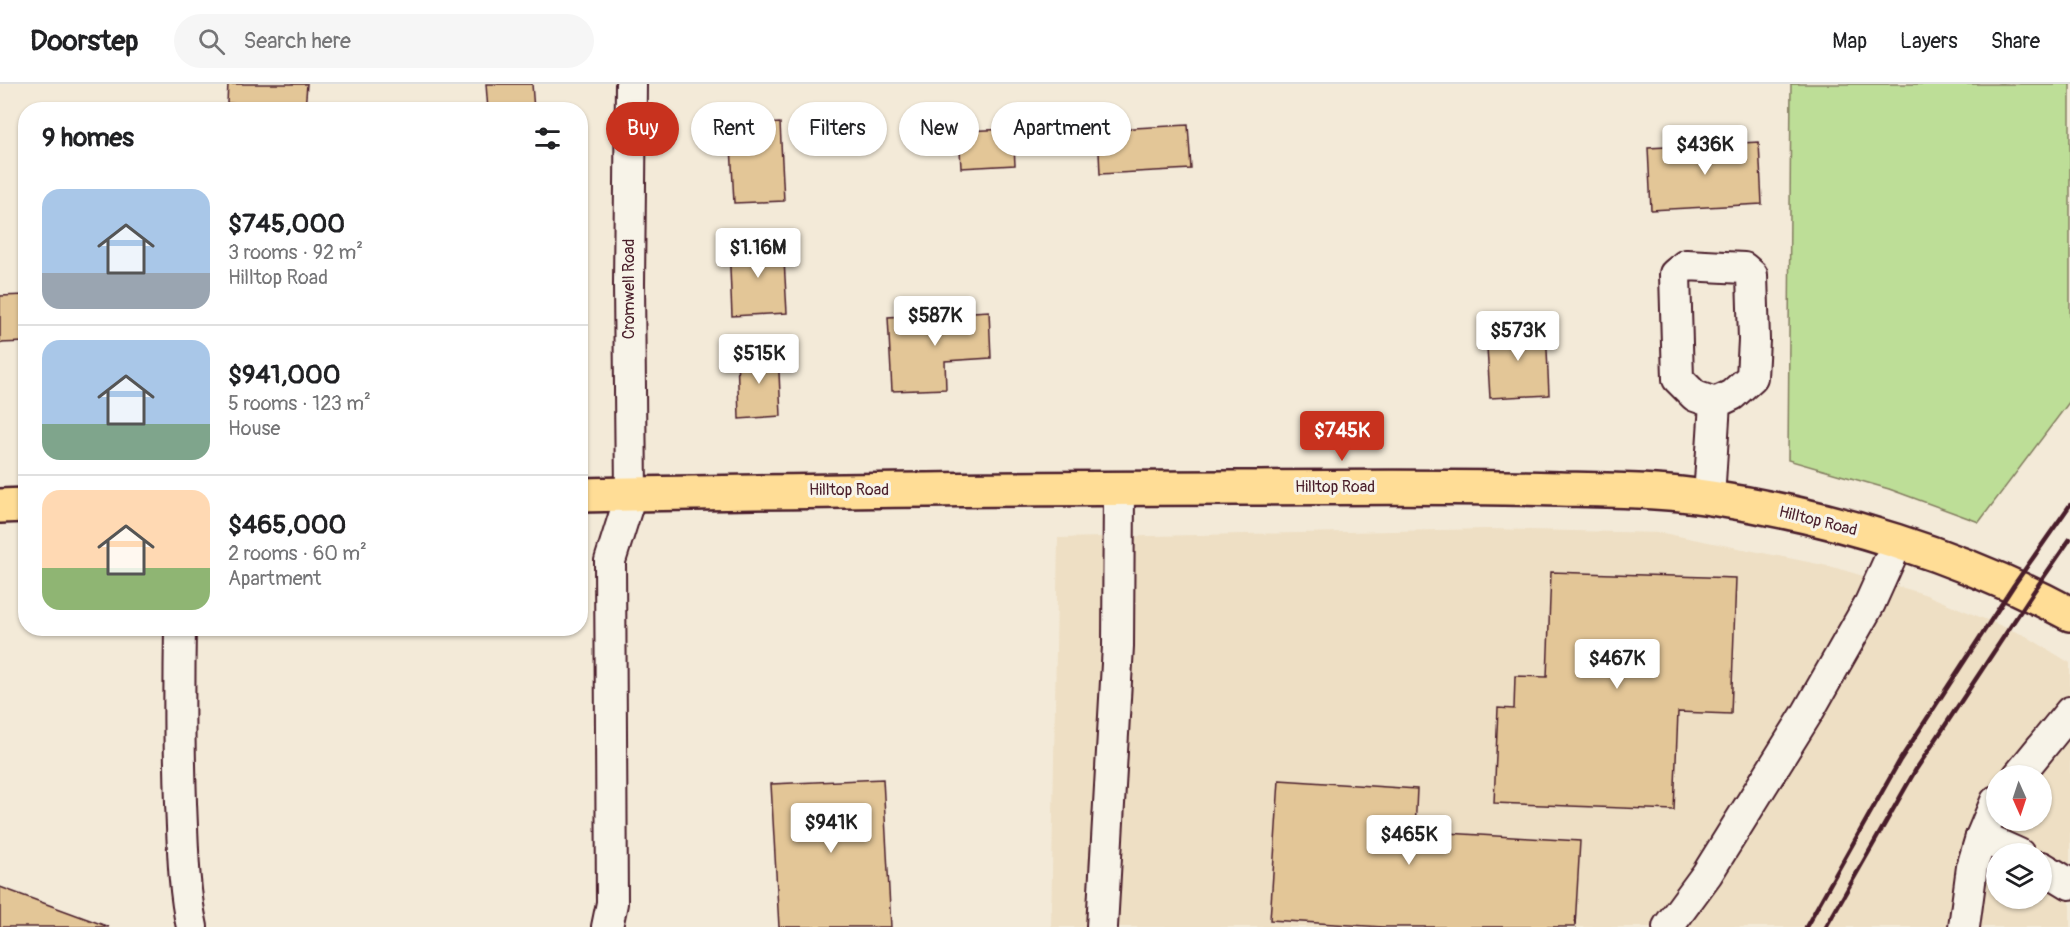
<!DOCTYPE html>
<meta charset="utf-8">
<style>
body{margin:0;font-family:Pangolin,sans-serif;background:#f6f6f6;color:#202124;height:100vh;display:flex;flex-direction:column;font-size:22px;white-space:nowrap}
*{box-sizing:border-box;margin:0}
p{font-size:20px;color:#757577}
.icon{flex:none;width:33px;height:33px;fill:none;stroke:currentColor;stroke-width:2;stroke-linecap:round;stroke-linejoin:round}
.map{position:relative;flex:1;overflow:hidden}
.details{position:absolute;left:18px;top:18px;width:570px;height:534px;display:flex;flex-direction:column;background:#fff;border-radius:24px;box-shadow:0 2px 4px #0004}
.details>*{flex:none}
.guide{position:absolute;left:606px;top:18px;width:570px;height:54px;display:flex;gap:12px}
.needle{width:39px;rotate:177deg}
.tools{position:absolute;left:1986px;top:681px;display:grid;gap:12px}
.tools a{display:grid;place-items:center;width:66px;height:66px;border-radius:50%;background:#fff;box-shadow:0 2px 4px #0004;font-size:30px}
.price{position:absolute;translate:-50% -51px;padding:0 14px;border-radius:6px;background:#fff;color:#222;font-size:20px;line-height:39px;filter:drop-shadow(0 2px 3px #0008)}
.price::after{content:'';position:absolute;left:50%;top:36px;width:18px;height:14px;margin-left:-9px;background:inherit;clip-path:polygon(0 0,100% 0,50% 100%)}
.price.on{background:#c8321e;color:#fff}
ul{padding:0;list-style:none}
li{display:flex;align-items:center;gap:18px;height:150px;padding:0 24px}
li+li{border-top:2px solid #e0e0e0}
li span{display:grid;place-items:center;flex:none;width:168px;height:120px;border-radius:18px;color:#555}
li>.icon{margin-inline-start:auto}
span .icon{width:72px;height:72px;fill:#fffc;stroke-width:1}
li b{font-size:26px}
h2{display:flex;justify-content:space-between;align-items:center;height:72px;padding:0 24px;font-size:26px}
.tag{padding:0 21px;border-radius:27px;background:#fff;box-shadow:0 2px 4px #0004;font-size:21px;line-height:54px}
.tag.on{background:#c8321e;color:#fff}
header{display:flex;align-items:center;gap:36px;box-sizing:border-box;height:84px;padding:0 30px;background:#fff;border-bottom:2px solid #e0e0e0}
header strong{font-size:28px}
nav{display:flex;gap:33px;margin-inline-start:auto;font-size:21px}
.search{width:420px;height:54px;background:#f6f6f6;display:flex;align-items:center;gap:15px;box-sizing:border-box;padding:0 21px;border-radius:33px;color:#757577;font-size:22px}
.map>svg:first-child{display:block}
.built{fill:#eedfc4;fill-rule:evenodd}
.green{fill:#bdde97;stroke:#847e61;stroke-width:1.5}
.building{fill:#e3c697;stroke:#4a1f2b;stroke-width:1.5}
.lines{fill:none;stroke-linecap:round;stroke-linejoin:round}
.minor-casing{stroke:#4a1f2b;stroke-width:34}
.major-casing{stroke:#4a1f2b;stroke-width:38}
.minor{stroke:#f7f3e8;stroke-width:30}
.major{stroke:#ffdd96;stroke-width:33}
.rail{stroke:#4a1f2b;stroke-width:4.5}
.labels{text-anchor:middle;dominant-baseline:central;stroke-width:6;stroke-linejoin:round;paint-order:stroke}
.street-label{font-size:16px;fill:#4a1f2b;stroke:#f7f3e8}
</style>
<header>
<strong>Doorstep</strong>
<div class="search"><svg class="icon" aria-label="search" viewBox="0 0 24 24"><circle cx="10" cy="10" r="6"/><path d="M15 15l6 6"/></svg>Search here</div>
<nav><a>Map</a><a>Layers</a><a>Share</a></nav>
</header>
<div class="map">
<svg width="2070" height="843" viewBox="0 0 2070 843">
<rect width="100%" height="100%" fill="#f3ead8"/>
<filter id="ink" filterUnits="userSpaceOnUse"><feTurbulence type="fractalNoise" baseFrequency=".0167" numOctaves="2"/><feDisplacementMap in="SourceGraphic" scale="12" xChannelSelector="R" yChannelSelector="G"/><feConvolveMatrix kernelMatrix="1 2 1 2 8 2 1 2 1" color-interpolation-filters="sRGB"/></filter>
<g filter="url(#ink)">
<path class="built" d="M1488 445 1663 449 1833 483 1924 510 2026 552 2070 579V843H1051L1058 454ZM1996 692H2042V736H1996ZM1996 770H2042V814H1996Z"/>
<polygon class="green" points="1791,0 2070,0 2070,317 1979,438 1889,405 1788,376"/>
<g class="building">
<polygon points="228,0 307,0 305,26 227,19"/>
<polygon points="486,0 532,0 534,26 488,26"/>
<polygon points="780,39 784,117 734,119 730,42"/>
<polygon points="1188,41 1191,85 1100,90 1098,46"/>
<polygon points="1013,45 1015,81 961,84 959,47"/>
<polygon points="1759,58 1762,120 1651,126 1648,64"/>
<polygon points="783,158 787,229 732,232 729,161"/>
<polygon points="26,211 26,258 0,259 0,212"/>
<polygon points="989,227 991,274 945,277 946,305 892,307 888,233"/>
<polygon points="1546,243 1549,311 1490,314 1486,246"/>
<polygon points="778,267 781,332 739,335 737,269"/>
<polygon points="1551,488 1736,494 1731,630 1678,628 1674,726 1494,719 1498,624 1514,625 1515,592 1547,593"/>
<polygon points="883,695 891,843 779,843 771,700"/>
<polygon points="1279,696 1417,705 1415,747 1580,757 1575,843 1383,843 1270,836"/>
<polygon points="0,803 109,843 0,843"/>
</g>
<g class="lines">
<defs>
<g id="minor">
<polyline points="1709,414 1715,319 1732,311 1752,293 1754,256 1752,191 1744,184 1686,181 1675,190 1678,295 1695,312 1715,319"/>
<path d="M180 544C179 603 179 661 181 719 183 761 183 803 192 843"/>
<polyline points="2018,692 2070,628"/>
<polyline points="1981,753 2019,770"/>
<polyline points="2042,783 2070,800"/>
<polyline points="607,843 612,819 610,477 631,410 629,200 631,0"/>
<polyline points="1102,843 1118,562 1119,404"/>
<polyline points="1668,843 1707,790 1808,628 1870,519 1897,459"/>
<polyline points="1964,843 1972,783 1981,753 1996,717"/>
</g>
<g id="major">
<path d="M580 411C801 407 1021 404 1241 404 1347 403 1453 402 1559 405 1610 406 1661 406 1711 414 1833 432 1961 472 2070 530"/>
<polyline points="0,422 26,421"/>
</g>
</defs>
<use href="#minor" class="minor-casing"/>
<use href="#major" class="major-casing"/>
<use href="#minor" class="minor"/>
<use href="#major" class="major"/>
<g class="rail">
<polyline points="1806,843 1900,676 2014,501 2070,421"/>
<polyline points="1826,843 1915,687 2032,510 2070,455"/>
</g>
</g>
</g>
<g class="labels">
<g class="street-label">
<text transform="translate(629 205) rotate(-90)">Cromwell Road</text>
<text x="1335" y="403">Hilltop Road</text>
<text x="849" y="406">Hilltop Road</text>
<text transform="translate(1818 437) rotate(14)">Hilltop Road</text>
</g>
</g>
</svg>
<div class="tools">
<a><svg class="needle" viewBox="-14 -14 28 28"><path d="M0-13l5 13h-10z" fill="#e53935"/><path d="M0 13l5-13h-10z" fill="#757577"/></svg></a>
<a><svg class="icon" aria-label="layers" viewBox="0 0 24 24"><path d="M12 4l9 5-9 5-9-5zM3 14l9 5 9-5"/></svg></a>
</div>
<b class="price" style="left:1705px;top:92px">$436K</b>
<b class="price" style="left:758px;top:195px">$1.16M</b>
<b class="price" style="left:935px;top:263px">$587K</b>
<b class="price" style="left:1518px;top:278px">$573K</b>
<b class="price" style="left:759px;top:301px">$515K</b>
<b class="price on" style="left:1342px;top:378px">$745K</b>
<b class="price" style="left:1617px;top:606px">$467K</b>
<b class="price" style="left:831px;top:770px">$941K</b>
<b class="price" style="left:1409px;top:782px">$465K</b>
<div class="guide">
<a class="tag on">Buy</a>
<a class="tag">Rent</a>
<a class="tag">Filters</a>
<a class="tag">New</a>
<a class="tag">Apartment</a>
</div>
<section class="details">
<h2>9 homes<svg class="icon" aria-label="filters" viewBox="0 0 24 24"><path d="M4 7h16M4 17h16"/><circle cx="9" cy="7" r="2"/><circle cx="15" cy="17" r="2"/></svg></h2>
<ul>
<li><span style="background:linear-gradient(#a9c7e8 70%,#9aa5b1 0)"><svg class="icon" aria-label="home" viewBox="0 0 24 24"><path d="M3 11l9-7 9 7M6 9v11h12V9"/></svg></span><div><b>$745,000</b><p>3 rooms · 92 m²</p><p>Hilltop Road</p></div></li>
<li><span style="background:linear-gradient(#a9c7e8 70%,#7fa58c 0)"><svg class="icon" aria-label="home" viewBox="0 0 24 24"><path d="M3 11l9-7 9 7M6 9v11h12V9"/></svg></span><div><b>$941,000</b><p>5 rooms · 123 m²</p><p>House</p></div></li>
<li><span style="background:linear-gradient(#ffd9b3 65%,#8fb573 0)"><svg class="icon" aria-label="home" viewBox="0 0 24 24"><path d="M3 11l9-7 9 7M6 9v11h12V9"/></svg></span><div><b>$465,000</b><p>2 rooms · 60 m²</p><p>Apartment</p></div></li>
</ul>
</section>
</div>
